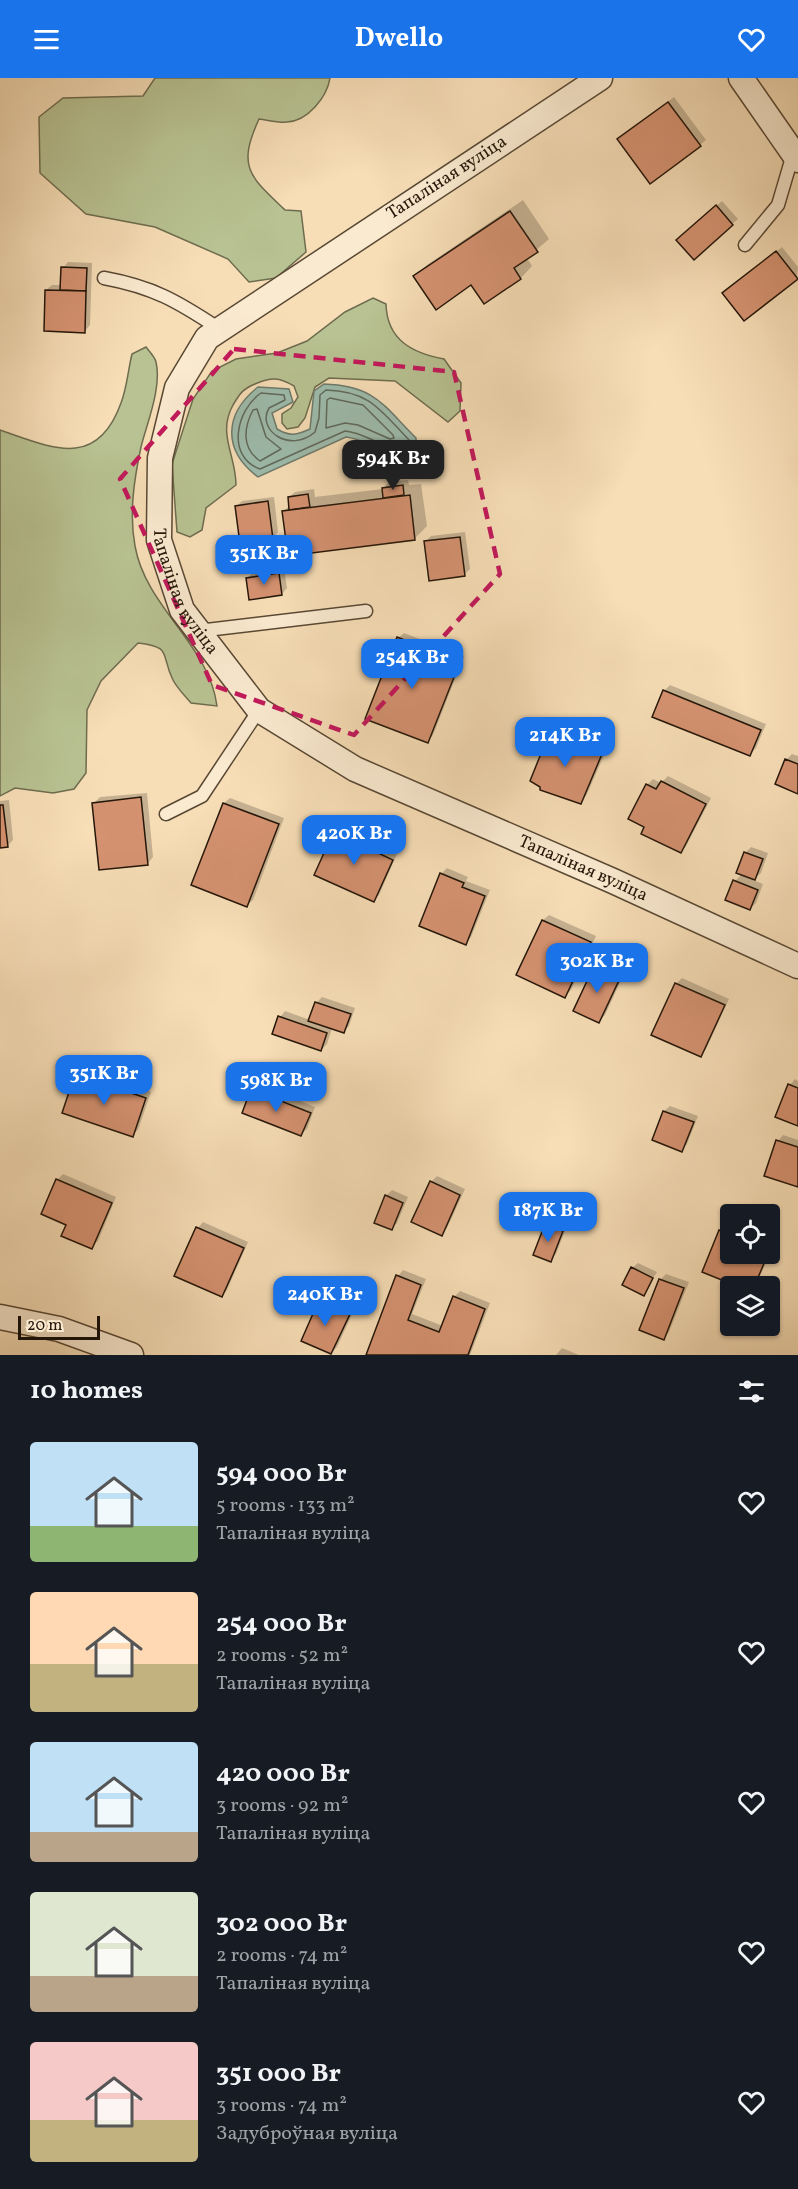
<!DOCTYPE html>
<meta charset="utf-8">
<style>
body{margin:0;font-family:Vollkorn,serif;background:#242831;color:#f1f3f6;height:100vh;display:flex;flex-direction:column;font-size:22px;white-space:nowrap}
*{box-sizing:border-box;margin:0}
p{font-size:20px;color:#9ea1a6}
.icon{flex:none;width:33px;height:33px;fill:none;stroke:currentColor;stroke-width:2;stroke-linecap:round;stroke-linejoin:round}
.map{position:relative;height:1277px;overflow:hidden}
.side{display:flex;flex-direction:column;background:#171b24;flex:1}
.side>*{flex:none}
.tools{position:absolute;left:720px;top:1126px;display:grid;gap:12px}
.tools a{display:grid;place-items:center;width:60px;height:60px;border-radius:6px;background:#171b24;box-shadow:0 2px 4px #0004;font-size:30px}
.scale{position:absolute;left:18px;bottom:15px;width:82px;box-sizing:border-box;padding-left:6px;border:3px solid #241609;border-top:0;font-size:16px;line-height:21px;white-space:nowrap;color:#241609;-webkit-text-stroke:4px #faead0;paint-order:stroke}
.price{position:absolute;translate:-50% -51px;padding:0 14px;border-radius:12px;background:#1a73e8;color:#fff;font-size:20px;line-height:39px;filter:drop-shadow(0 2px 3px #0008)}
.price::after{content:'';position:absolute;left:50%;top:36px;width:18px;height:14px;margin-left:-9px;background:inherit;clip-path:polygon(0 0,100% 0,50% 100%)}
.price.active{background:#222;color:#fff}
ul{padding:0;list-style:none}
li{display:flex;align-items:center;gap:18px;height:150px;padding:0 30px}
li span{display:grid;place-items:center;flex:none;width:168px;height:120px;border-radius:6px;color:#555}
li>.icon{margin-inline-start:auto}
span .icon{width:72px;height:72px;fill:#fffc;stroke-width:1}
li b{font-size:26px}
h2{display:flex;justify-content:space-between;align-items:center;height:72px;padding:0 30px;font-size:26px}
header{display:flex;justify-content:space-between;align-items:center;height:78px;padding:0 30px;background:#1a73e8;color:#fff;font-size:27px;font-weight:700}
.map>svg:first-child{display:block}
.green{fill:#b8c292;stroke:#6e6c4e;stroke-width:1.5}
.water{fill:#9dbcad;stroke:#6d7a6b;stroke-width:1.5}
.shadow{fill:#0003}
.lines{fill:none;stroke-linecap:round;stroke-linejoin:round}
.shore{stroke:#60695b;stroke-width:1.5}
.building{fill:#d59271;stroke:#241609;stroke-width:1.5}
.service-casing{stroke:#594834;stroke-width:15}
.minor-casing{stroke:#594834;stroke-width:27}
.service{stroke:#faead0;stroke-width:12}
.minor{stroke:#faead0;stroke-width:24}
.marked{fill:none;stroke:#c2185b;stroke-width:4.5;stroke-dasharray:12 8;stroke-linejoin:round}
.labels{text-anchor:middle;dominant-baseline:central;stroke-width:5;stroke-linejoin:round;paint-order:stroke}
.street-label{font-size:18px;fill:#241609;stroke:#faead0}
</style>
<header><svg class="icon" aria-label="menu" viewBox="0 0 24 24"><path d="M4 6h16M4 12h16M4 18h16"/></svg>Dwello<svg class="icon" aria-label="heart" viewBox="0 0 24 24"><path d="M12 20l-8-8c-3-5 5-10 8-4 3-6 11-1 8 4z"/></svg></header>
<div class="map">
<svg width="798" height="1277" viewBox="0 0 798 1277">
<rect width="100%" height="100%" fill="#f7deb7"/>
<filter id="stains"><feTurbulence type="fractalNoise" baseFrequency=".00333" numOctaves="4"/><feColorMatrix values="0 0 0 0 .2 0 0 0 0 .09 0 0 0 0 .02 0 0 0 .5 -.17"/></filter>
<radialGradient id="worn" r=".72"><stop offset=".6" stop-color="#630" stop-opacity="0"/><stop offset="1" stop-color="#630" stop-opacity=".3"/></radialGradient>
<g class="green">
<path d="M155 0H330C327 19 308 43 287 44 278 45 268 42 259 41 237 89 249 98 285 132L301 133 306 174 276 200 249 204 228 181 155 149 86 136 40 95 39 39 63 20 143 18Z"/>
<path d="M373 220 386 226C387 262 412 275 444 281L461 305 460 333 448 344 395 303 329 300 315 309 305 340 298 349 287 351 282 345V336L291 330 298 319 294 308C279 299 271 299 255 306 243 311 240 315 233 327 217 356 236 377 236 407L206 430 202 452 190 459 177 454 172 386 193 321 212 293 236 281 277 275 307 263 345 234Z"/>
<path d="M146 269C149 273 155 279 156 284 162 309 147 345 141 369 134 402 129 435 135 468 146 530 209 566 217 628L191 625C185 618 177 610 173 602 160 576 173 569 138 565L101 603 87 632 86 695 74 711 53 715 15 710 0 718V352C52 370 97 392 121 325 127 310 128 292 132 276Z"/>
</g>
<path class="water" d="M324 306C375 308 382 326 416 360V370L410 379C386 378 369 362 346 359L258 399C222 372 224 336 258 309L289 311 293 324 272 335 277 351C290 359 297 357 310 351L314 313Z"/>
<g class="shadow">
<polygon points="674,19 706,62 700,67 625,56"/>
<polygon points="523,122 549,161 527,180 532,188 521,200 484,224 472,205 415,198 427,187"/>
<polygon points="722,123 738,141 732,146 684,156"/>
<polygon points="782,169 798,189 797,199 730,210"/>
<polygon points="68,184 92,185 90,247 85,253 46,212 52,207 62,207 63,190"/>
<polygon points="408,402 409,407 421,406 427,448 415,460 284,433 290,427 289,419 295,414 314,411 315,419 383,411 389,404"/>
<polygon points="274,419 278,454 273,460 236,429 242,423"/>
<polygon points="465,454 470,491 464,497 425,464 431,458"/>
<polygon points="284,490 287,510 282,516 247,500 253,495"/>
<polygon points="404,555 464,578 433,657 428,663 398,560"/>
<polygon points="670,607 766,646 756,670 750,676 664,613"/>
<polygon points="557,649 607,671 586,718 580,724 551,654"/>
<polygon points="792,676 798,678 798,715 776,705 787,681"/>
<polygon points="668,698 711,720 686,768 681,774 646,748 647,707 653,701 661,705"/>
<polygon points="147,715 153,779 148,785 94,725 100,719"/>
<polygon points="230,720 284,740 253,822 247,827 193,807 224,725"/>
<polygon points="9,722 13,762 7,768 0,769 0,723"/>
<polygon points="340,750 360,759 369,752 378,756 379,768 397,776 379,817 373,822 316,796 334,756"/>
<polygon points="751,769 768,775 761,795 753,802 763,806 756,825 750,831 735,803 742,796 738,794 746,774"/>
<polygon points="447,790 468,799 466,803 490,812 471,859 466,865 441,796"/>
<polygon points="549,837 596,858 571,912 565,918 543,842"/>
<polygon points="602,881 626,892 605,937 599,943 575,932 596,886"/>
<polygon points="682,900 729,921 706,971 701,977 676,906"/>
<polygon points="322,919 355,930 349,948 343,954 332,950 327,966 321,972 280,939 285,933 310,942 316,925"/>
<polygon points="82,991 151,1014 138,1052 132,1057 76,997"/>
<polygon points="795,1001 798,1003 798,1046 790,1007"/>
<polygon points="258,1006 315,1029 307,1051 301,1056 252,1012"/>
<polygon points="670,1028 698,1038 687,1066 682,1072 664,1033"/>
<polygon points="783,1057 798,1062 798,1108 778,1063"/>
<polygon points="63,1096 116,1119 98,1163 92,1169 68,1146 57,1102"/>
<polygon points="437,1098 465,1111 447,1150 441,1156 431,1104"/>
<polygon points="392,1112 408,1119 397,1145 392,1150 386,1118"/>
<polygon points="552,1142 567,1148 556,1176 550,1182 546,1147"/>
<polygon points="203,1144 248,1164 227,1212 222,1217 176,1197 198,1150"/>
<polygon points="726,1148 730,1149 730,1176 770,1176 770,1165 774,1167 755,1209 743,1209 721,1153"/>
<polygon points="638,1185 657,1194 643,1216 632,1190"/>
<polygon points="403,1192 426,1201 412,1236 443,1248 454,1219 460,1213 490,1225 470,1277 367,1277 398,1198"/>
<polygon points="666,1196 689,1204 669,1254 664,1260 641,1251 661,1201"/>
<polygon points="326,1217 355,1230 337,1269 331,1275 303,1262 321,1223"/>
<polygon points="562,1270 579,1277 556,1277"/>
</g>
<g class="lines">
<g class="shore">
<path d="M326 312C370 313 381 333 409 362V369L406 372C384 372 367 355 345 353L260 391C226 379 236 332 261 315L284 317 285 322 269 330C256 352 290 376 315 354L319 340 320 317Z"/>
<polygon points="330,320 363,327 393,357 394,360 390,361 358,347 345,345 326,350 327,322"/>
<path d="M257 331 266 359 281 371 260 383C241 370 244 349 253 332Z"/>
</g>
</g>
<g class="building">
<polygon points="668,24 701,68 650,106 617,61"/>
<polygon points="716,127 733,147 694,182 676,162"/>
<polygon points="510,133 538,174 514,190 521,201 484,226 471,207 436,232 413,198"/>
<polygon points="776,173 798,201 744,243 722,215"/>
<polygon points="61,189 87,190 86,213 60,212"/>
<polygon points="45,212 86,213 85,255 44,253"/>
<polygon points="403,407 404,417 383,420 382,410"/>
<polygon points="308,416 310,429 289,432 288,419"/>
<polygon points="410,417 415,462 288,478 282,433"/>
<polygon points="268,423 273,461 240,466 235,428"/>
<polygon points="460,459 465,498 429,503 424,463"/>
<polygon points="279,495 282,517 249,522 246,500"/>
<polygon points="397,559 460,584 428,665 365,641"/>
<polygon points="663,612 761,652 750,678 652,639"/>
<polygon points="550,653 602,676 581,726 540,712 540,709 530,703"/>
<polygon points="785,681 798,686 798,716 775,706"/>
<polygon points="661,703 706,726 681,775 641,756 644,749 628,741 646,706 656,711"/>
<polygon points="141,719 148,787 99,792 92,725"/>
<polygon points="223,725 279,746 247,829 191,807"/>
<polygon points="0,727 3,727 8,769 0,770"/>
<polygon points="333,755 353,764 362,757 373,762 374,773 393,782 374,824 314,797"/>
<polygon points="744,774 763,781 755,802 736,795"/>
<polygon points="440,795 464,805 462,809 485,818 466,867 419,848"/>
<polygon points="733,802 758,812 750,832 725,822"/>
<polygon points="542,842 591,864 565,920 516,897"/>
<polygon points="595,886 621,898 599,945 573,933"/>
<polygon points="675,905 725,927 701,979 651,957"/>
<polygon points="315,924 351,936 344,955 308,943"/>
<polygon points="278,938 327,955 321,973 272,956"/>
<polygon points="75,996 146,1020 133,1059 62,1035"/>
<polygon points="788,1006 798,1010 798,1048 775,1039"/>
<polygon points="251,1011 311,1035 301,1058 242,1035"/>
<polygon points="663,1033 694,1044 682,1074 652,1062"/>
<polygon points="776,1062 798,1069 798,1109 764,1098"/>
<polygon points="56,1101 112,1125 92,1171 61,1158 66,1147 41,1136"/>
<polygon points="430,1103 460,1117 442,1158 411,1144"/>
<polygon points="385,1117 403,1125 392,1152 374,1145"/>
<polygon points="545,1146 563,1153 551,1184 533,1177"/>
<polygon points="196,1149 244,1170 222,1219 174,1198"/>
<polygon points="719,1152 730,1157 730,1176 768,1176 754,1209 739,1209 702,1194"/>
<polygon points="631,1189 653,1200 644,1218 622,1207"/>
<polygon points="396,1197 421,1207 408,1242 439,1254 453,1218 485,1231 468,1277 366,1277"/>
<polygon points="659,1201 684,1210 664,1262 639,1252"/>
<polygon points="319,1222 350,1236 331,1276 301,1263"/>
</g>
<g class="lines">
<defs>
<g id="service">
<polyline points="745,167 778,127 793,76"/>
<path d="M104 200C153 209 177 223 218 250"/>
<polyline points="198,553 366,533"/>
<polyline points="166,736 202,718 259,632"/>
</g>
<g id="minor">
<path id="s1" d="M600 0 207 260 177 310 160 380 159 462 182 532 259 632 355 691 613 803 798 888"/>
<polyline points="741,0 798,82"/>
<polyline points="0,1239 59,1251 131,1277"/>
</g>
</defs>
<use href="#service" class="service-casing"/>
<use href="#minor" class="minor-casing"/>
<use href="#service" class="service"/>
<use href="#minor" class="minor"/>
</g>
<path class="marked" d="M234 271 454 294 500 496 354 657 212 607 120 401Z"/>
<g class="labels">
<g class="street-label">
<text transform="translate(447 100) rotate(-33)">Тапаліная вуліца</text>
<text stroke="none"><textPath href="#s1" startOffset="741">Тапаліная вуліца</textPath></text>
<text stroke="none"><textPath href="#s1" startOffset="1245">Тапаліная вуліца</textPath></text>
</g>
</g>
<rect width="100%" height="100%" filter="url(#stains)"/>
<rect width="100%" height="100%" fill="url(#worn)"/>
</svg>
<div class="tools">
<a><svg class="icon" aria-label="locate" viewBox="0 0 24 24"><circle cx="12" cy="12" r="6"/><path d="M12 2v4M12 18v4M2 12h4M18 12h4"/></svg></a>
<a><svg class="icon" aria-label="layers" viewBox="0 0 24 24"><path d="M12 4l9 5-9 5-9-5zM3 14l9 5 9-5"/></svg></a>
</div>
<div class="scale">20 m</div>
<b class="price active" style="left:393px;top:413px">594K Br</b>
<b class="price" style="left:264px;top:508px">351K Br</b>
<b class="price" style="left:412px;top:612px">254K Br</b>
<b class="price" style="left:565px;top:690px">214K Br</b>
<b class="price" style="left:354px;top:788px">420K Br</b>
<b class="price" style="left:597px;top:916px">302K Br</b>
<b class="price" style="left:104px;top:1028px">351K Br</b>
<b class="price" style="left:276px;top:1035px">598K Br</b>
<b class="price" style="left:548px;top:1165px">187K Br</b>
<b class="price" style="left:325px;top:1249px">240K Br</b>
</div>
<section class="side">
<h2>10 homes<svg class="icon" aria-label="filters" viewBox="0 0 24 24"><path d="M4 7h16M4 17h16"/><circle cx="9" cy="7" r="2"/><circle cx="15" cy="17" r="2"/></svg></h2>
<ul>
<li><span style="background:linear-gradient(#bfe0f5 70%,#8fb573 0)"><svg class="icon" aria-label="home" viewBox="0 0 24 24"><path d="M3 11l9-7 9 7M6 9v11h12V9"/></svg></span><div><b>594 000 Br</b><p>5 rooms · 133 m²</p><p>Тапаліная вуліца</p></div><svg class="icon" aria-label="heart" viewBox="0 0 24 24"><path d="M12 20l-8-8c-3-5 5-10 8-4 3-6 11-1 8 4z"/></svg></li>
<li><span style="background:linear-gradient(#ffd9b3 60%,#c2b280 0)"><svg class="icon" aria-label="home" viewBox="0 0 24 24"><path d="M3 11l9-7 9 7M6 9v11h12V9"/></svg></span><div><b>254 000 Br</b><p>2 rooms · 52 m²</p><p>Тапаліная вуліца</p></div><svg class="icon" aria-label="heart" viewBox="0 0 24 24"><path d="M12 20l-8-8c-3-5 5-10 8-4 3-6 11-1 8 4z"/></svg></li>
<li><span style="background:linear-gradient(#bfe0f5 75%,#b9a48a 0)"><svg class="icon" aria-label="home" viewBox="0 0 24 24"><path d="M3 11l9-7 9 7M6 9v11h12V9"/></svg></span><div><b>420 000 Br</b><p>3 rooms · 92 m²</p><p>Тапаліная вуліца</p></div><svg class="icon" aria-label="heart" viewBox="0 0 24 24"><path d="M12 20l-8-8c-3-5 5-10 8-4 3-6 11-1 8 4z"/></svg></li>
<li><span style="background:linear-gradient(#dfe7d0 70%,#b9a48a 0)"><svg class="icon" aria-label="home" viewBox="0 0 24 24"><path d="M3 11l9-7 9 7M6 9v11h12V9"/></svg></span><div><b>302 000 Br</b><p>2 rooms · 74 m²</p><p>Тапаліная вуліца</p></div><svg class="icon" aria-label="heart" viewBox="0 0 24 24"><path d="M12 20l-8-8c-3-5 5-10 8-4 3-6 11-1 8 4z"/></svg></li>
<li><span style="background:linear-gradient(#f6c9c9 65%,#c2b280 0)"><svg class="icon" aria-label="home" viewBox="0 0 24 24"><path d="M3 11l9-7 9 7M6 9v11h12V9"/></svg></span><div><b>351 000 Br</b><p>3 rooms · 74 m²</p><p>Задуброўная вуліца</p></div><svg class="icon" aria-label="heart" viewBox="0 0 24 24"><path d="M12 20l-8-8c-3-5 5-10 8-4 3-6 11-1 8 4z"/></svg></li>
</ul>
</section>
